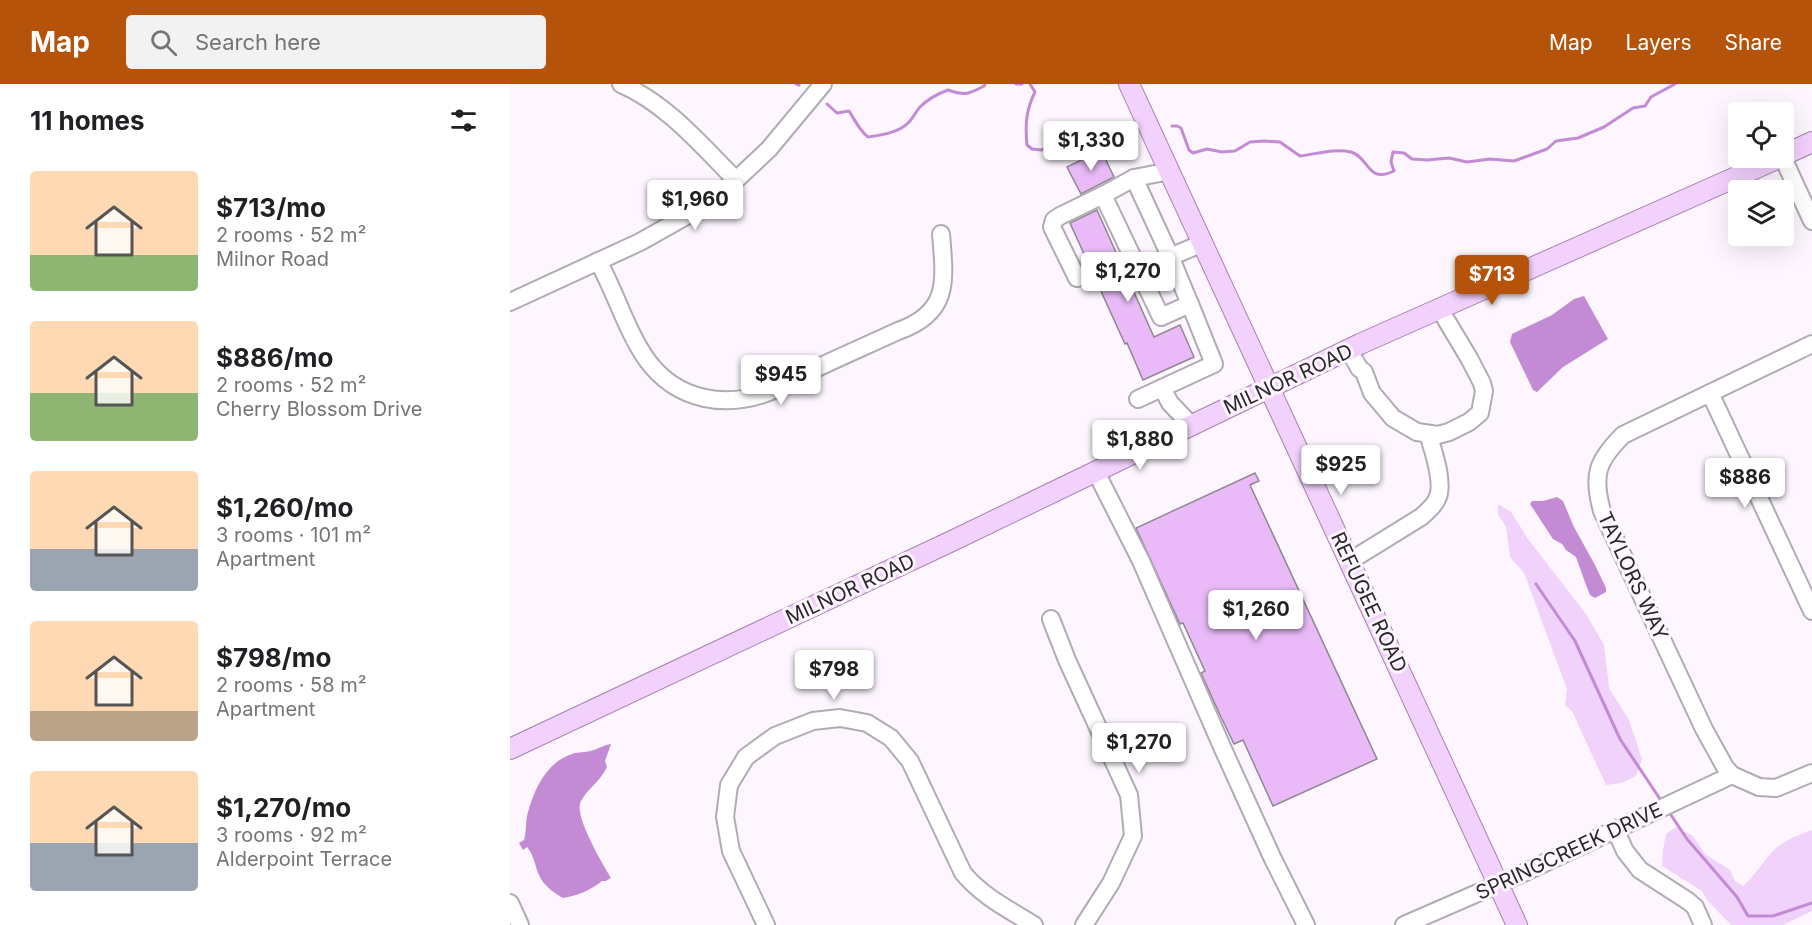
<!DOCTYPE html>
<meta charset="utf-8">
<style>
body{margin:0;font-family:Inter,sans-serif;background:#f2f2f2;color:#202124;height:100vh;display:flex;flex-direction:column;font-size:22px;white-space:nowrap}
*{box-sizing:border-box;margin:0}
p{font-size:20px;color:#757577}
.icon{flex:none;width:33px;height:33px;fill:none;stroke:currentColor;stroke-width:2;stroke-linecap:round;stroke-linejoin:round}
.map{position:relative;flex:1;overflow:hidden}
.side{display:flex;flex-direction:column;background:#fff;width:510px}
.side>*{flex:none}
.tools{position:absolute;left:1218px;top:18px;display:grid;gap:12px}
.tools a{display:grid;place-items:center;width:66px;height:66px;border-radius:6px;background:#fff;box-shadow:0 6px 24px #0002;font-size:30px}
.price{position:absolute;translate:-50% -51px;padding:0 14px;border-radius:6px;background:#fff;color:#222;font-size:20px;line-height:39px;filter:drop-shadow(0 2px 3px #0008)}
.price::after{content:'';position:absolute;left:50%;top:36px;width:18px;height:14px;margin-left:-9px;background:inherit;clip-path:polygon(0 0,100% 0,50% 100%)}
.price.selected{background:#b45309;color:#fff}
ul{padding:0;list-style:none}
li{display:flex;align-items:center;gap:18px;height:150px;padding:0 30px}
li span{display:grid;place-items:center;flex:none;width:168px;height:120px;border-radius:6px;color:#555}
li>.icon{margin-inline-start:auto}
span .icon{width:72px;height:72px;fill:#fffc;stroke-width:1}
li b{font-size:26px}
h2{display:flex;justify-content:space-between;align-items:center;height:72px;padding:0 30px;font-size:26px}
header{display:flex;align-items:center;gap:36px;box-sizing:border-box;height:84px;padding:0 30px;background:#b45309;color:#fff}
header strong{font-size:28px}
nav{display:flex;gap:33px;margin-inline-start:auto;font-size:21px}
.search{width:420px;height:54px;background:#f2f2f2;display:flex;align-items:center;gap:15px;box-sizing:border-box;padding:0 21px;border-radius:6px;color:#757577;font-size:22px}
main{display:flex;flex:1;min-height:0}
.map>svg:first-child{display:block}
.green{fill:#f1d2fa}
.water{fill:#c48bd5}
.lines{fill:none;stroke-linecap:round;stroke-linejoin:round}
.stream{stroke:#c48bd5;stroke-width:3}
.building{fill:#e9baf7;stroke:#8e8890;stroke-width:1.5}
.minor-casing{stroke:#b1abb3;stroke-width:20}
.major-casing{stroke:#a782b2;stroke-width:22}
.minor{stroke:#fff;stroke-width:16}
.major{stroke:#f2d1fd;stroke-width:20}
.labels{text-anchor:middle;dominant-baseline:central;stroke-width:6;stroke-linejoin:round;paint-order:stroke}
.street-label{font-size:20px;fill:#2a272b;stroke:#fdf6ff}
</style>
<header>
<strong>Map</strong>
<div class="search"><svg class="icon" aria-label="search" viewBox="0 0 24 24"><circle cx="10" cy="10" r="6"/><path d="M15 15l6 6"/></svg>Search here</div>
<nav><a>Map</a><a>Layers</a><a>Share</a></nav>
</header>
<main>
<section class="side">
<h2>11 homes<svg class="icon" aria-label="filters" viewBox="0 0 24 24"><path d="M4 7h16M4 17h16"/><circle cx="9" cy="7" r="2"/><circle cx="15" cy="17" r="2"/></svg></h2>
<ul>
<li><span style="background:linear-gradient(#ffd9b3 70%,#8fb573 0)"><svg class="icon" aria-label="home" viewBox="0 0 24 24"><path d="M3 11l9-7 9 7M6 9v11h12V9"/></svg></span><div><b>$713/mo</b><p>2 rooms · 52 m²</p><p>Milnor Road</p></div></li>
<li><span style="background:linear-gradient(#ffd9b3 60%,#8fb573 0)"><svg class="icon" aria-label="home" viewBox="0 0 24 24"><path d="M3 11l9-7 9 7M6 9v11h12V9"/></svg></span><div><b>$886/mo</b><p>2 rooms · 52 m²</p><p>Cherry Blossom Drive</p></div></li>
<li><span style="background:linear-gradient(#ffd9b3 65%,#9aa5b1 0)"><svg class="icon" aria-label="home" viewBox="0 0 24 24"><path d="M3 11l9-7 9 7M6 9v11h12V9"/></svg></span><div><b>$1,260/mo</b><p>3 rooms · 101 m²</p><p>Apartment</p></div></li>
<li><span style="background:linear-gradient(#ffd9b3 75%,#b9a48a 0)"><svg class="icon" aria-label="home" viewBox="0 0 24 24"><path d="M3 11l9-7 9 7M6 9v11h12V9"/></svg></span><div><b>$798/mo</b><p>2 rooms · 58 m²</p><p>Apartment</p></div></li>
<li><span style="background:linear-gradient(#ffd9b3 60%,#9aa5b1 0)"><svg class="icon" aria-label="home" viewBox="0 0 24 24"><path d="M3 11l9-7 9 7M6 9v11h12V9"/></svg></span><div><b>$1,270/mo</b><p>3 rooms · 92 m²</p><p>Alderpoint Terrace</p></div></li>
</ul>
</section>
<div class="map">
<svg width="1302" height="841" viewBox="0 0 1302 841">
<rect width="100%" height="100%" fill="#fdf6ff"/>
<g class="green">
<polygon points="988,420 1001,428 1018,455 1076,530 1094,561 1099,604 1119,636 1132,675 1126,692 1111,699 1096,701 1062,627 1055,621 1057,605 1014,489 1000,473 996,443 988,430"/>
<path d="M1166 743 1183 752 1195 770 1220 786 1225 797 1233 802C1245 792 1253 777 1264 766 1275 756 1288 751 1302 746V827L1273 841H1221L1197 816 1192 807 1152 782 1153 766 1156 750Z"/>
</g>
<g class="water">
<polygon points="1074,212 1098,255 1053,283 1027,308 1023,306 1000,258 1002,250 1042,231 1064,215"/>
<polygon points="1047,413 1053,417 1064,443 1085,481 1096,504 1096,508 1085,514 1080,511 1076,501 1066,473 1056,466 1052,460 1043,455 1020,420 1022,417 1033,417"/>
<path d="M101 660 95 677 97 683C90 698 78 704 71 717 63 731 93 780 101 794L96 797H92C81 806 67 812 53 814 45 810 35 802 31 795 25 785 25 772 17 763L13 766 9 759 14 756C17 746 15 738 18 728 25 703 38 676 65 669 71 668 78 668 84 666 90 664 94 661 101 660Z"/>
</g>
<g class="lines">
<g class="stream">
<polyline points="286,0 289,1"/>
<polyline points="506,0 512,0"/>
<path d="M520 0 525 8C516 26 515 41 517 61L522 65 531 66 598 45H621"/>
<path d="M317 20 327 29 339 27C345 36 349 46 358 53 371 51 388 49 398 39 403 35 405 28 410 23 418 15 427 10 438 6 455 12 459 10 474 2L475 0"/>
<path d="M662 42H667L671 44 679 66 683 69 697 65 712 68 725 67 740 58 754 57 770 58 790 72C807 70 824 64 841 68 860 74 857 100 884 87L881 78 883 68 894 69 902 75 917 76 939 74 957 78 980 75 1004 77 1037 65 1046 57 1068 54 1094 43 1123 24 1135 22 1141 13 1165 0"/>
<polyline points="1026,500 1065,557 1110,655 1152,718"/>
<polyline points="1159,728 1177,755 1227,813 1238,832 1263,832 1302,819"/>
</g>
</g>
<g class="building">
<polygon points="591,66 604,93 571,110 557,83"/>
<polygon points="587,126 644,253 670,241 684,273 633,296 617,259 615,260 560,139"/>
<polygon points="745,389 749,397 740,401 867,675 763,722 733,656 724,660 711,633 691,589 695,587 673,539 670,540 626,444"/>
</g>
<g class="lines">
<defs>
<g id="minor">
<path d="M111 0C157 20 191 61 226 96"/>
<polyline points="1273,74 1302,137"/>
<polyline points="624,94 660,172 680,220"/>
<path d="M88 177C106 209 116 246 137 276 167 317 217 326 264 306 278 300 291 292 305 285 332 272 360 260 388 247 440 229 435 197 431 150"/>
<polyline points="629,186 693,159"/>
<polyline points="567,194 542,143 544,136 550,132 593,111"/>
<polyline points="0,218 130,158 194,122 226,96 259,65 313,0"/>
<path d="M1302 260 1113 351C1087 377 1082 391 1092 427L1194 645 1215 683 1222 691 1249 703 1266 704 1302 689"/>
<polyline points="839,266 849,284 854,288 862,309 883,334 907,348 928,351 939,348 959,338 970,329 974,307 972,299 959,274 929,224"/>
<polyline points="652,304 660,319 681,341"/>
<polyline points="1200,309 1302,527"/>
<polyline points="628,315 704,280 680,220 651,233 593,111 624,94 660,87"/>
<polyline points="586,388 631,477 713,665 762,773 796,841"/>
<path d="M840 477 911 433C917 428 924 422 927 415 935 400 923 366 918 350"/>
<polyline points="541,535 557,576 619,711 623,752 601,799 574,841"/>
<polyline points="1106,747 1115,767 1130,786 1178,817 1185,823 1193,841"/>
<polyline points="0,819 10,841"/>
<path d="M256 841 221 767 215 733 219 701 236 673 265 652 303 637 330 634 357 639 381 654 400 677 453 789C472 812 498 825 524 841"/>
<polyline points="894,841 1009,791 1222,691"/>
</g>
<g id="major">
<polyline points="619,0 1007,841"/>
<polyline points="1274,71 1302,58"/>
<polyline points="0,665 444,456 850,260 1269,74"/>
</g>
</defs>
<use href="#minor" class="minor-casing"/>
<use href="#major" class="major-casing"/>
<use href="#minor" class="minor"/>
<use href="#major" class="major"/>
</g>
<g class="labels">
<g class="street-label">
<text transform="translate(778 295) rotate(-25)">MILNOR ROAD</text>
<text transform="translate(1123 492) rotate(65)">TAYLORS WAY</text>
<text transform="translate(340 505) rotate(-25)">MILNOR ROAD</text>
<text transform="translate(859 518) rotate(65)">REFUGEE ROAD</text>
<text transform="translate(1059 767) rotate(-25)">SPRINGCREEK DRIVE</text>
</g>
</g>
</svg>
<div class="tools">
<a><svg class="icon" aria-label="locate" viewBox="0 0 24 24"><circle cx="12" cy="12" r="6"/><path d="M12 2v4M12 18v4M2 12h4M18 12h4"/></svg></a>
<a><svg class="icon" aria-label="layers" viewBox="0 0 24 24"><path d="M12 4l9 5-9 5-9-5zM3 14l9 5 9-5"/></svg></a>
</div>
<b class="price" style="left:581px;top:88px">$1,330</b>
<b class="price" style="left:185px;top:147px">$1,960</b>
<b class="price" style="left:618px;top:219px">$1,270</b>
<b class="price selected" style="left:982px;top:222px">$713</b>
<b class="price" style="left:271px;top:322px">$945</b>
<b class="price" style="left:630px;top:387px">$1,880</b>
<b class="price" style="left:831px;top:412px">$925</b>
<b class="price" style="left:1235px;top:425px">$886</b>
<b class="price" style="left:746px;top:557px">$1,260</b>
<b class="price" style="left:324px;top:617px">$798</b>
<b class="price" style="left:629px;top:690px">$1,270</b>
</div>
</main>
